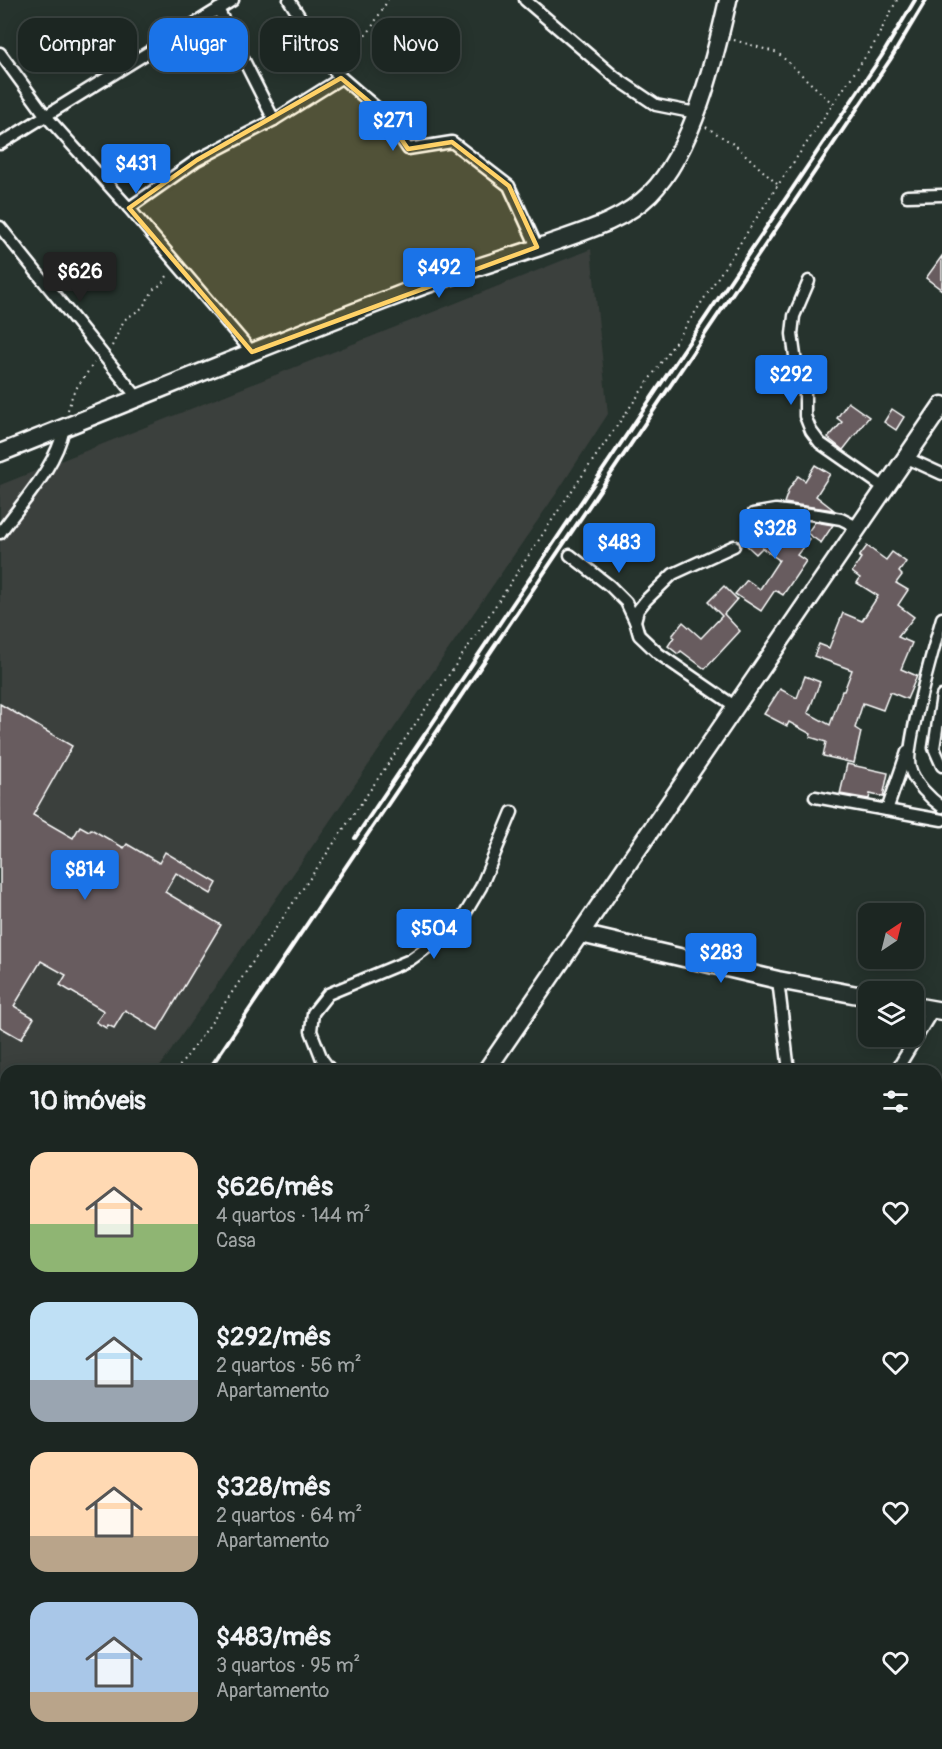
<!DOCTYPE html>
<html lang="pt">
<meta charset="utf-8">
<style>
body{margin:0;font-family:Pangolin,sans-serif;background:#29322f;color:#f1f3f6;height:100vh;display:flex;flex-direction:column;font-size:22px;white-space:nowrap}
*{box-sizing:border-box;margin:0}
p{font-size:20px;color:#a0a5a5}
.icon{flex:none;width:33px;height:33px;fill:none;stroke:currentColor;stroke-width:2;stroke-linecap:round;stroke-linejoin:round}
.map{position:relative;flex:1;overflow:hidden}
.panel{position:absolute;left:0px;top:1065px;width:942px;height:684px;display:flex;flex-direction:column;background:#1c2622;border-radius:18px 18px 0 0;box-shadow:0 3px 15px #0003,0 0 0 2px #3a4340}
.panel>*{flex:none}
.guide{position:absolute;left:18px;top:18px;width:600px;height:54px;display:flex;gap:12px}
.needle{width:39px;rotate:35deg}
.controls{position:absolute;left:858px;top:903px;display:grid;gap:12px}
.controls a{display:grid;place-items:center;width:66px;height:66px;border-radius:12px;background:#1c2622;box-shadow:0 3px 15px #0003,0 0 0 2px #3a4340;font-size:30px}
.price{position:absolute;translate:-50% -51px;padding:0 14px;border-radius:6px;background:#1a73e8;color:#fff;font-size:20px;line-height:39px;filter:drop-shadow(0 2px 3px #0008)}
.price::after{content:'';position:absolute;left:50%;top:36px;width:18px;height:14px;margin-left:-9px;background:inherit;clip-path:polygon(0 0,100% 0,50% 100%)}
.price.current{background:#222;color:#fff}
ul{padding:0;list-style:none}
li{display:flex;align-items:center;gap:18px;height:150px;padding:0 30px}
li span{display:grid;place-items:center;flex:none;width:168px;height:120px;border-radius:18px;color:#555}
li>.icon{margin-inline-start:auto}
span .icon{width:72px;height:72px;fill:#fffc;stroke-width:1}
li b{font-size:26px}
h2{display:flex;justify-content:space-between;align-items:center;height:72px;padding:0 30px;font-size:26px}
.tag{padding:0 21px;border-radius:18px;background:#1c2622;box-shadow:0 3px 15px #0003,0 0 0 2px #3a4340;font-size:21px;line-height:54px}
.tag.current{background:#1a73e8;color:#fff}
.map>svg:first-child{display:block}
.built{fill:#3a3f3c}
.building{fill:#675c5e;stroke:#fff;stroke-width:1.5}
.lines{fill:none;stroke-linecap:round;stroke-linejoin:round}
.lane-casing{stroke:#fff;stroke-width:10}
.street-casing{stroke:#fff;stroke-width:15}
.secondary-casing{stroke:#fff;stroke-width:21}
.path{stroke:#fff;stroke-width:2;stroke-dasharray:1.5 4.5;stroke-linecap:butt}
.lane{stroke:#26332d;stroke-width:5}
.street{stroke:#26332d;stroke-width:10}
.secondary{stroke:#26332d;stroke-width:16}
.rail{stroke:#fff;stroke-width:4}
.marked{fill:#ffd166;fill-opacity:0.2;stroke:#ffd166;stroke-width:4.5;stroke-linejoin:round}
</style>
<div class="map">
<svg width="942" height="1749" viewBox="0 0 942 1749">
<rect width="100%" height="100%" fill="#26332d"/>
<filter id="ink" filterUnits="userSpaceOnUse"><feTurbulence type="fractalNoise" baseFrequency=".0167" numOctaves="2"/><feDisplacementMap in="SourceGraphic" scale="12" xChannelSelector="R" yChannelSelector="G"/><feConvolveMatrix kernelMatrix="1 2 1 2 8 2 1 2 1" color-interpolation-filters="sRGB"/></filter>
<g filter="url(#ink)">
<g class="built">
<polygon points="591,249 608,414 556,494 157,1071 6,1071 6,1196 0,1205 0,485"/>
<polygon points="0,1535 6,1537 6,1743 423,1743 424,1749 0,1749"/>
</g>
<g class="building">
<polygon points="942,256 942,290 926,278"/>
<polygon points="848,402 869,417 843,450 828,438 842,422 837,418"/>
<polygon points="892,409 904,417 896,430 884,422"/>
<polygon points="815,465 830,474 816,496 834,510 784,503 789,489 798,476 805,481"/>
<polygon points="772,518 791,519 789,524 809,539 797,555 806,561 783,595 775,590 761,611 735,594 747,580 760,589 779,560 762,548 756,554 744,543 757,528 762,532"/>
<polygon points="815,522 833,525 821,543 807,533"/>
<polygon points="867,546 886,560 892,552 906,562 899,572 902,575 896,583 908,590 898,605 914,617 898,637 912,643 901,669 917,676 907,699 890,692 883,710 863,703 855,728 861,732 854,763 823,756 826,742 810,737 811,734 789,722 787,726 764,714 780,689 797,698 805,676 820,682 808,713 830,725 842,691 844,691 852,670 814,656 819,644 829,648 843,613 862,621 878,596 857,583 860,578 852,572 861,558 859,557"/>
<polygon points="724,586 737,599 724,614 740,631 705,669 681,651 678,654 668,646 674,637 672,636 683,622 701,638 722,616 708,602"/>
<polygon points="0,704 72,746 33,815 73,838 80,826 89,831 91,829 124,848 127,844 159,863 165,852 217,883 211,894 176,873 165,892 221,925 158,1030 125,1010 114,1028 108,1025 106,1028 96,1022 104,1011 60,985 66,975 41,961 14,1006 34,1018 21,1039 0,1027"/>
<polygon points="847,764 888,773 883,797 870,794 869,799 840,794"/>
</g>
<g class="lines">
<defs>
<g id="lane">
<polyline points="0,1716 6,1717"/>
<polyline points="138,1743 164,1749"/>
<polyline points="412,1743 414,1749"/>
</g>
<g id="street">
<polyline points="289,0 335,72 385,115 408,149 452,142 509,186 537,247"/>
<polyline points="525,0 616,78 656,105 696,113"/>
<polyline points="218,9 274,120"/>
<polyline points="0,53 46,116 129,208 252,352"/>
<polyline points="0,144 233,0"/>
<polyline points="907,196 942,195"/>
<polyline points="129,208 197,160 274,120 341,78"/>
<polyline points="0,227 137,397"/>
<polyline points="809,281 794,316 792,334 796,363 805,392 805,416 811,431 820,443 886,489"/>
<polyline points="907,458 942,474"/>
<polyline points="753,514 776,510 818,515 841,519 859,528"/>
<path d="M0 533C23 501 56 467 64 428"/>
<polyline points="734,546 673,574 646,600 638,610 635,621 639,635 659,654 736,707"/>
<polyline points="570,555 610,586 626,602 635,621"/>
<path d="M942 618C935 643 904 749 910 768 914 783 931 799 942 807"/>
<polyline points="942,696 934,748 942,766"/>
<polyline points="815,797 942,820"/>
<polyline points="887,810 907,752"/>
<polyline points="778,980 789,1071"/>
<polyline points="331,1071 322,1059 311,1031 313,1013 328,994 410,960 445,935 462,919 481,887 512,812"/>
<polyline points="896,1071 933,1010"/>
<polyline points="936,1134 942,1136"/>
<polyline points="936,1196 942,1198"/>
<polyline points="936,1362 942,1366"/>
<polyline points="936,1481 942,1485"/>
<polyline points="936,1646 942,1645"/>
<polyline points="936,1675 942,1679"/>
<polyline points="457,1743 467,1749"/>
<polyline points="668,1743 676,1749"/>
<polyline points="799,1743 805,1749"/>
<polyline points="878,1743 878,1749"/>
<polyline points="651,1749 653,1743"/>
</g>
<g id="secondary">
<path d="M0 453C132 401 264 346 396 296 443 277 492 263 540 247 578 233 621 223 650 194 693 151 715 58 728 0"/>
<polyline points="581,934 778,980 868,997"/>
<polyline points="914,1006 942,1011"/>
<polyline points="486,1071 942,405"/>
<polyline points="444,1743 444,1749"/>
</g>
</defs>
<use href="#lane" class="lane-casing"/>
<use href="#street" class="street-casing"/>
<use href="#secondary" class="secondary-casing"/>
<g class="path">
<polyline points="734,40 778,53 833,104"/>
<polyline points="342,63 370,30 388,0"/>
<polyline points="706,127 735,145 778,185"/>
<polyline points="112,346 124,320 142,308 154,289 162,284 169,273"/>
<polyline points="68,410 73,393 94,363"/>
<polyline points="176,1071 207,1029 476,635 566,499 681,334 778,185 874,44 897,0"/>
<polyline points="0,1285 6,1285"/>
</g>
<use href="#lane" class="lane"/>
<use href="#street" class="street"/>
<use href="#secondary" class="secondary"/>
<g class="rail">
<polyline points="355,838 881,57 915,0"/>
<polyline points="208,1071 890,60 926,0"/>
<polyline points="0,1365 6,1356"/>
<polyline points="0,1380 6,1371"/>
</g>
</g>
</g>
<path class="marked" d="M341 78 385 115 408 149 452 142 509 186 537 247 252 352 129 208 197 160Z"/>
</svg>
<div class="controls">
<a><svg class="needle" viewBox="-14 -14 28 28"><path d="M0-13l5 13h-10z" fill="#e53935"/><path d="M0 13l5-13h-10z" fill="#a0a5a5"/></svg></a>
<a><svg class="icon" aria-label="layers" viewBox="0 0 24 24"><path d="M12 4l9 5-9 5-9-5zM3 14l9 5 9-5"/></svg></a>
</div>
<b class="price" style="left:393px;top:152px">$271</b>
<b class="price" style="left:136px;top:195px">$431</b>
<b class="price" style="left:439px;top:299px">$492</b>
<b class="price current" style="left:80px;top:303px">$626</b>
<b class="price" style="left:791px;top:406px">$292</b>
<b class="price" style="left:775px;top:560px">$328</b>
<b class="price" style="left:619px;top:574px">$483</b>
<b class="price" style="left:85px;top:901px">$814</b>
<b class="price" style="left:434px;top:960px">$504</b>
<b class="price" style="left:721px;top:984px">$283</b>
<div class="guide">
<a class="tag">Comprar</a>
<a class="tag current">Alugar</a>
<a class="tag">Filtros</a>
<a class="tag">Novo</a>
</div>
<section class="panel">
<h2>10 imóveis<svg class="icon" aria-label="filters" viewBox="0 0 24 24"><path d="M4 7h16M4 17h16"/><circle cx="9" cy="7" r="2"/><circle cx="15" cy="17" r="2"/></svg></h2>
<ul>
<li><span style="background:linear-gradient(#ffd9b3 60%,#8fb573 0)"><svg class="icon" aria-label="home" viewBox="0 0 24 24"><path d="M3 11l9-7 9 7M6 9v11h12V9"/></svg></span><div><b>$626/mês</b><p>4 quartos · 144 m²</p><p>Casa</p></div><svg class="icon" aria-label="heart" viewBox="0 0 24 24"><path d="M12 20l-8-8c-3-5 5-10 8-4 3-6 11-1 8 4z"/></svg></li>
<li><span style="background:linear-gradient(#bfe0f5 65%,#9aa5b1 0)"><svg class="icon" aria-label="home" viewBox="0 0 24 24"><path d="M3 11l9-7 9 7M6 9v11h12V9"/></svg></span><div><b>$292/mês</b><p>2 quartos · 56 m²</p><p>Apartamento</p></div><svg class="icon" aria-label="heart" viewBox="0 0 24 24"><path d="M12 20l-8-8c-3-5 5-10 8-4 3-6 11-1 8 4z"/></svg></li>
<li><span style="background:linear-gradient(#ffd9b3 70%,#b9a48a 0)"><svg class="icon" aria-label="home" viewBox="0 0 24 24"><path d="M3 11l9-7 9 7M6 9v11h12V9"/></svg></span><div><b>$328/mês</b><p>2 quartos · 64 m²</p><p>Apartamento</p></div><svg class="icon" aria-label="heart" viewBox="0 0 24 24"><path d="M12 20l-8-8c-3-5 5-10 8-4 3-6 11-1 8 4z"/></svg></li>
<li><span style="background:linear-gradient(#a9c7e8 75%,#b9a48a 0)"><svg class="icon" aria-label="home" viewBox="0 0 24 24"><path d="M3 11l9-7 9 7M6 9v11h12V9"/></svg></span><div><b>$483/mês</b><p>3 quartos · 95 m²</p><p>Apartamento</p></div><svg class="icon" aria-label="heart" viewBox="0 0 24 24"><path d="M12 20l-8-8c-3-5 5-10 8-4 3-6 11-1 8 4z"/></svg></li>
</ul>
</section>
</div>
